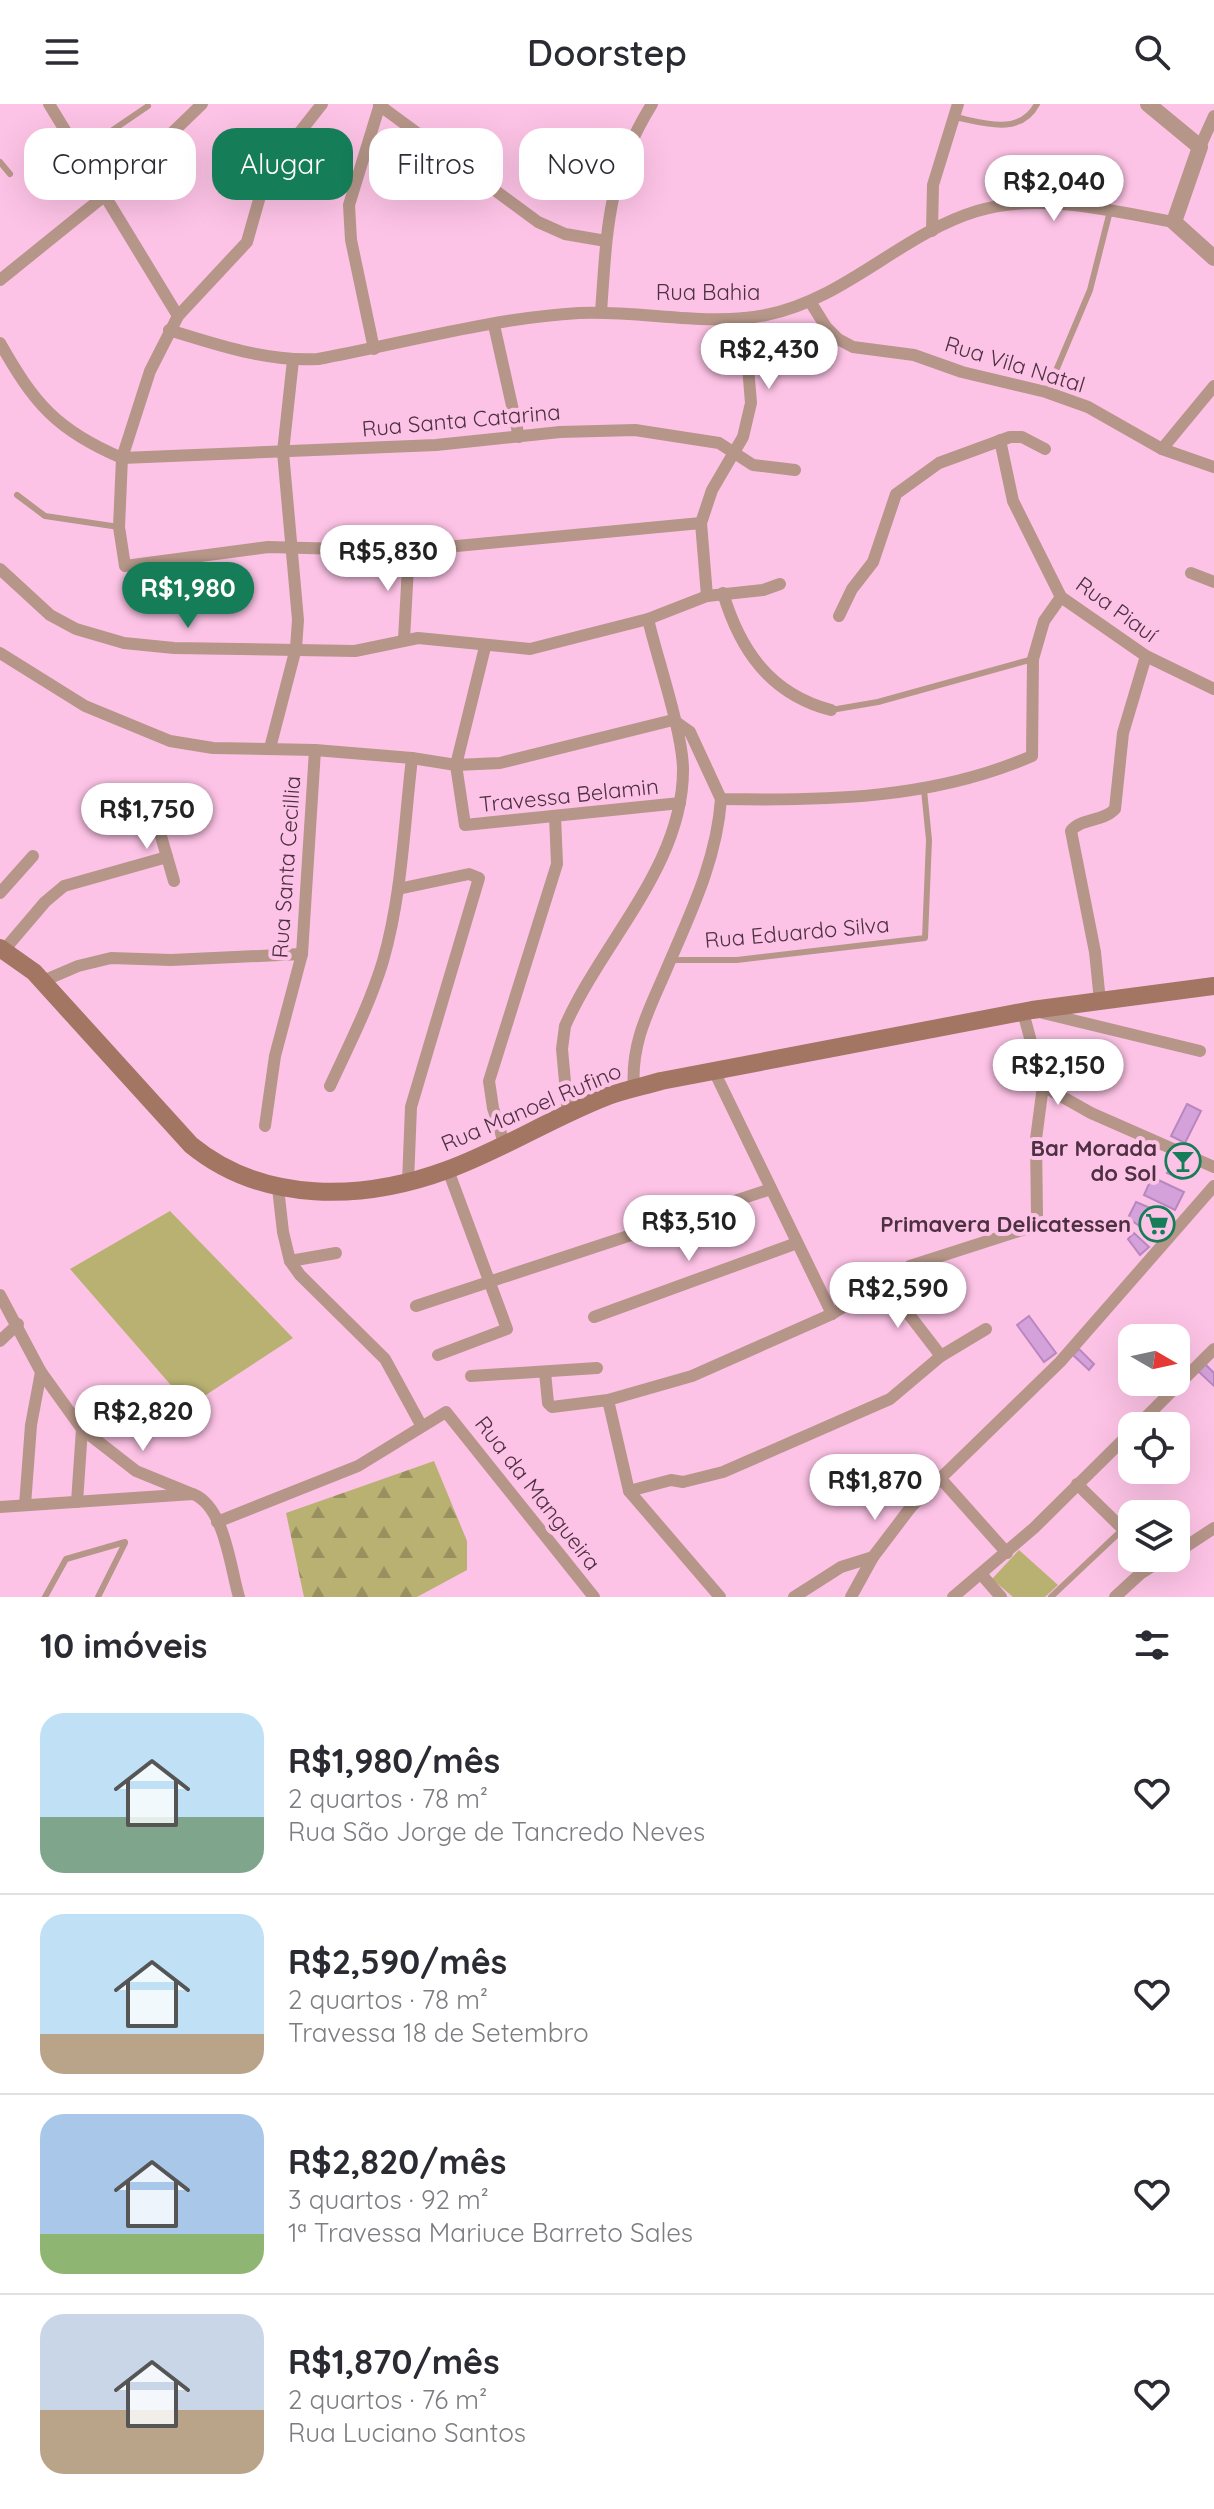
<!DOCTYPE html>
<html lang="pt">
<meta charset="utf-8">
<style>
body{margin:0;font-family:Quicksand,sans-serif;background:#f2f2f3;color:#2b2b33;height:100vh;display:flex;flex-direction:column;font-size:30px;white-space:nowrap}
*{box-sizing:border-box;margin:0}
p{font-size:26px;color:#7c7c81}
.icon{flex:none;width:44px;height:44px;fill:none;stroke:currentColor;stroke-width:2;stroke-linecap:round;stroke-linejoin:round}
.map{position:relative;height:1493px;overflow:hidden}
.panel{display:flex;flex-direction:column;background:#fff;flex:1}
.panel>*{flex:none}
.hud{position:absolute;left:24px;top:24px;width:800px;height:72px;display:flex;gap:16px}
.needle{width:52px;rotate:99deg}
.tools{position:absolute;left:1118px;top:1220px;display:grid;gap:16px}
.tools a{display:grid;place-items:center;width:72px;height:72px;border-radius:16px;background:#fff;box-shadow:0 8px 32px #0002;font-size:40px}
.price{position:absolute;translate:-50% -68px;padding:0 18px;border-radius:28px;background:#fff;color:#222;font-size:26px;line-height:52px;filter:drop-shadow(0 2px 4px #0008)}
.price::after{content:'';position:absolute;left:50%;top:48px;width:24px;height:18px;margin-left:-12px;background:inherit;clip-path:polygon(0 0,100% 0,50% 100%)}
.price.current{background:#157d57;color:#fff}
ul{padding:0;list-style:none}
li{display:flex;align-items:center;gap:24px;height:200px;padding:0 40px}
li+li{border-top:2px solid #e1e1e2}
li span{display:grid;place-items:center;flex:none;width:224px;height:160px;border-radius:24px;color:#555}
li>.icon{margin-inline-start:auto}
span .icon{width:96px;height:96px;fill:#fffc;stroke-width:1}
li b{font-size:34px}
h2{display:flex;justify-content:space-between;align-items:center;height:96px;padding:0 40px;font-size:34px}
.pill{padding:0 28px;border-radius:24px;background:#fff;box-shadow:0 8px 32px #0002;font-size:28px;line-height:72px}
.pill.current{background:#157d57;color:#fff}
header{display:flex;justify-content:space-between;align-items:center;height:104px;padding:0 40px;background:#fff;font-size:36px;font-weight:600}
.map>svg:first-child{display:block}
.green{fill:#b8b172}
.forest{fill:url(#forest-firs)}
.building{fill:#d4a1db;stroke:#b987bf;stroke-width:2}
.lines{fill:none;stroke-linecap:round;stroke-linejoin:round}
.service{stroke:#b69689;stroke-width:6}
.minor{stroke:#b69689;stroke-width:12}
.tertiary{stroke:#b69689;stroke-width:16}
.secondary{stroke:#a37563;stroke-width:18}
.labels{text-anchor:middle;dominant-baseline:central;stroke-width:8;stroke-linejoin:round;paint-order:stroke}
.street-label{font-size:22px;fill:#4d3142;stroke:#fdc3e6}
.poi-label{font-size:22px;font-weight:bold;fill:#4d3142;stroke:#fdc3e6;text-anchor:end}
</style>
<header><svg class="icon" aria-label="menu" viewBox="0 0 24 24"><path d="M4 6h16M4 12h16M4 18h16"/></svg>Doorstep<svg class="icon" aria-label="search" viewBox="0 0 24 24"><circle cx="10" cy="10" r="6"/><path d="M15 15l6 6"/></svg></header>
<div class="map">
<svg width="1214" height="1493" viewBox="0 0 1214 1493">
<defs>
<pattern id="forest-firs" width="22" height="20" patternUnits="userSpaceOnUse" patternTransform="scale(2)"><rect width="22" height="20" fill="#b8b172"/><path d="M5 1l3.5 6h-7zM16 11l3.5 6h-7z" fill="#98915f"/></pattern>
</defs>
<rect width="100%" height="100%" fill="#fdc3e6"/>
<g class="green">
<polygon points="170,1107 293,1234 189,1302 70,1165"/>
<polygon points="1019,1446 1058,1481 1045,1493 1013,1493 992,1475"/>
</g>
<polygon class="forest" points="434,1357 467,1437 467,1466 417,1493 304,1493 286,1409"/>
<g class="building">
<polygon points="1187,1000 1201,1007 1185,1039 1171,1032"/>
<polygon points="1177,1052 1191,1058 1181,1075 1167,1069"/>
<polygon points="1152,1073 1184,1088 1175,1106 1144,1091"/>
<polygon points="1136,1098 1167,1111 1155,1133 1128,1114"/>
<polygon points="1134,1129 1149,1143 1140,1151 1128,1135"/>
<polygon points="1029,1212 1056,1249 1044,1258 1017,1221"/>
<polygon points="1079,1245 1094,1260 1089,1266 1073,1251"/>
<polygon points="1205,1260 1214,1269 1214,1282 1198,1267"/>
</g>
<g class="lines">
<g class="service">
<path d="M955 13C984 19 1020 32 1037 0"/>
<polyline points="79,49 148,2"/>
<polyline points="0,58 10,70"/>
<polyline points="1047,288 1090,186 1110,107"/>
<polyline points="17,391 45,412 119,423"/>
<polyline points="831,606 878,598 1033,555"/>
<polyline points="671,856 737,856 925,834 929,736 924,686"/>
<polyline points="45,1493 66,1455 125,1438"/>
<polyline points="98,1493 125,1439"/>
<polyline points="1051,1493 1123,1425"/>
</g>
<g class="minor">
<polyline points="49,0 178,212"/>
<polyline points="322,0 266,71 247,138 178,212 150,267 122,354 119,423 125,462 268,443 382,446 446,443 701,419"/>
<polyline points="379,1 538,118 565,130 606,137"/>
<polyline points="1200,43 1214,12"/>
<polyline points="932,127 933,81 958,0"/>
<polyline points="0,176 119,80 202,0"/>
<polyline points="811,199 826,223 838,235 853,243 914,251 962,268 1046,288 1088,303 1162,345 1214,363"/>
<path d="M601 208C607 126 607 72 652 0"/>
<polyline points="494,221 519,333"/>
<path d="M169 226C218 241 267 258 318 255 404 239 492 214 579 209 641 206 706 223 766 211 846 195 901 130 977 107 1040 88 1111 107 1174 118"/>
<path d="M0 239C34 299 56 326 122 354L436 341 560 328 635 326 719 339 753 361 795 366"/>
<polyline points="374,245 351,136 349,101 380,0"/>
<polyline points="1000,336 1013,397 1061,493 1146,552 1214,585"/>
<polyline points="1162,345 1214,282"/>
<polyline points="0,465 50,511 76,525 124,539 174,544 355,547 418,534 530,545 648,515 707,492 763,486 780,480"/>
<polyline points="1191,469 1214,478"/>
<path d="M723 489C740 546 770 590 831 606"/>
<polyline points="707,492 701,419 712,386 743,333 751,299 744,214"/>
<polyline points="839,512 852,485 873,458 896,390 939,359 1010,333 1022,333 1045,345"/>
<polyline points="404,535 409,445"/>
<polyline points="485,543 456,661 465,721 680,699"/>
<polyline points="0,549 85,602 170,637 213,644 315,646 412,654"/>
<polyline points="270,644 296,544 298,516 283,348 293,256"/>
<polyline points="154,708 174,777"/>
<polyline points="398,785 469,770 479,774 411,1003 408,1078"/>
<polyline points="0,789 33,752"/>
<polyline points="4,846 45,798 64,782 167,753"/>
<polyline points="43,877 78,862 111,854 171,856 302,850"/>
<path d="M1100 897 1095 848 1071 727C1081 714 1103 718 1115 705L1123 629 1146 552"/>
<polyline points="1043,909 1200,947"/>
<polyline points="714,967 832,1210"/>
<path d="M330 982C349 941 370 900 383 857 402 791 404 722 412 654L456 661 500 659 673 616 690 628 721 695C827 697 933 695 1032 652L1033 555 1044 517 1061 493"/>
<polyline points="1043,982 1091,1009 1214,1063"/>
<path d="M634 985C630 936 652 901 670 857 693 804 717 753 721 695"/>
<path d="M568 1011 562 945 565 922C603 836 684 761 683 664 682 626 657 554 648 515"/>
<polyline points="265,1022 275,952 302,850 315,646"/>
<polyline points="504,1039 493,1004 489,977 557,760 555,712"/>
<polyline points="278,1084 283,1128 290,1157 300,1171 385,1255 421,1321"/>
<polyline points="290,1157 336,1149"/>
<polyline points="884,1178 941,1252"/>
<polyline points="0,1191 41,1268 82,1325 77,1398"/>
<polyline points="416,1202 771,1085"/>
<polyline points="594,1213 797,1139"/>
<polyline points="0,1237 18,1220"/>
<polyline points="438,1251 507,1225 448,1066"/>
<polyline points="545,1268 548,1299 552,1303 608,1296 692,1272 832,1210 910,1162 1028,1124 1037,1113 1036,1035 1043,982 1023,908"/>
<polyline points="471,1272 597,1264"/>
<polyline points="608,1296 629,1387 720,1493"/>
<polyline points="1137,1322 1214,1245"/>
<polyline points="82,1325 136,1367 190,1389"/>
<polyline points="941,1375 1007,1449"/>
<polyline points="1077,1380 1132,1434"/>
<polyline points="629,1387 671,1376 683,1378 723,1368 890,1295 941,1252 986,1225"/>
<polyline points="25,1401 31,1321 41,1268"/>
<path d="M0 1403 193 1390C225 1403 230 1463 239 1493"/>
<polyline points="217,1418 358,1362 446,1308 594,1493"/>
<polyline points="1176,1449 1214,1424"/>
<polyline points="981,1470 1001,1493"/>
<polyline points="794,1493 841,1463 873,1453"/>
<polyline points="851,1493 873,1453 911,1403 1060,1258 1214,1082"/>
<polyline points="953,1493 1034,1424 1132,1327"/>
<polyline points="1115,1493 1140,1470 1165,1454"/>
</g>
<polyline class="tertiary" points="1148,0 1200,43 1174,118 1214,154"/>
<path class="secondary" d="M0 844 34 868 191 1041C263 1100 363 1097 447 1066 502 1046 553 1013 608 992 625 986 644 982 661 977L1032 906 1214 882"/>
</g>
<defs>
<symbol id="bar-ring" viewBox="-11 -11 22 22"><circle r="9.5" fill="#fdc3e6" stroke="#157d57" stroke-width="1.5"/><path d="M-6-5H6L.8 .8V4.5H3.5V6h-7V4.5H-.8V.8Z" fill="#157d57"/></symbol>
<symbol id="supermarket-ring" viewBox="-11 -11 22 22"><circle r="9.5" fill="#fdc3e6" stroke="#157d57" stroke-width="1.5"/><path d="M-6-5.5h2.5l.6 2H6L4.5 2H-2.5L-4.4-4H-6ZM-1.5 3.2a1.3 1.3 0 1 0 .1 0ZM3 3.2a1.3 1.3 0 1 0 .1 0Z" fill="#157d57"/></symbol>
</defs>
<g fill-rule="evenodd">
<use href="#bar-ring" x="1163" y="1037" width="40" height="40"/>
<use href="#supermarket-ring" x="1137" y="1100" width="40" height="40"/>
</g>
<g class="labels">
<g class="street-label">
<text x="708" y="188">Rua Bahia</text>
<text transform="translate(1015 260) rotate(17)">Rua Vila Natal</text>
<text transform="translate(461 316) rotate(-5)">Rua Santa Catarina</text>
<text transform="translate(1117 505) rotate(36)">Rua Piauí</text>
<text transform="translate(569 691) rotate(-6)">Travessa Belamin</text>
<text transform="translate(286 763) rotate(-86)">Rua Santa Cecillia</text>
<text transform="translate(797 828) rotate(-5)">Rua Eduardo Silva</text>
<text transform="translate(531 1003) rotate(-23)">Rua Manoel Rufino</text>
<text transform="translate(538 1389) rotate(52)">Rua da Mangueira</text>
</g>
<g class="poi-label">
<text x="1157" y="1044">Bar Morada<tspan x="1157" dy="25">do Sol</tspan></text>
<text x="1131" y="1120">Primavera Delicatessen</text>
</g>
</g>
</svg>
<div class="tools">
<a><svg class="needle" viewBox="-14 -14 28 28"><path d="M0-13l5 13h-10z" fill="#e53935"/><path d="M0 13l5-13h-10z" fill="#7c7c81"/></svg></a>
<a><svg class="icon" aria-label="locate" viewBox="0 0 24 24"><circle cx="12" cy="12" r="6"/><path d="M12 2v4M12 18v4M2 12h4M18 12h4"/></svg></a>
<a><svg class="icon" aria-label="layers" viewBox="0 0 24 24"><path d="M12 4l9 5-9 5-9-5zM3 14l9 5 9-5"/></svg></a>
</div>
<b class="price" style="left:1054px;top:119px">R$2,040</b>
<b class="price" style="left:769px;top:287px">R$2,430</b>
<b class="price" style="left:388px;top:489px">R$5,830</b>
<b class="price current" style="left:188px;top:526px">R$1,980</b>
<b class="price" style="left:147px;top:747px">R$1,750</b>
<b class="price" style="left:1058px;top:1003px">R$2,150</b>
<b class="price" style="left:689px;top:1159px">R$3,510</b>
<b class="price" style="left:898px;top:1226px">R$2,590</b>
<b class="price" style="left:143px;top:1349px">R$2,820</b>
<b class="price" style="left:875px;top:1418px">R$1,870</b>
<div class="hud">
<a class="pill">Comprar</a>
<a class="pill current">Alugar</a>
<a class="pill">Filtros</a>
<a class="pill">Novo</a>
</div>
</div>
<section class="panel">
<h2>10 imóveis<svg class="icon" aria-label="filters" viewBox="0 0 24 24"><path d="M4 7h16M4 17h16"/><circle cx="9" cy="7" r="2"/><circle cx="15" cy="17" r="2"/></svg></h2>
<ul>
<li><span style="background:linear-gradient(#bfe0f5 65%,#7fa58c 0)"><svg class="icon" aria-label="home" viewBox="0 0 24 24"><path d="M3 11l9-7 9 7M6 9v11h12V9"/></svg></span><div><b>R$1,980/mês</b><p>2 quartos · 78 m²</p><p>Rua São Jorge de Tancredo Neves</p></div><svg class="icon" aria-label="heart" viewBox="0 0 24 24"><path d="M12 20l-8-8c-3-5 5-10 8-4 3-6 11-1 8 4z"/></svg></li>
<li><span style="background:linear-gradient(#bfe0f5 75%,#b9a48a 0)"><svg class="icon" aria-label="home" viewBox="0 0 24 24"><path d="M3 11l9-7 9 7M6 9v11h12V9"/></svg></span><div><b>R$2,590/mês</b><p>2 quartos · 78 m²</p><p>Travessa 18 de Setembro</p></div><svg class="icon" aria-label="heart" viewBox="0 0 24 24"><path d="M12 20l-8-8c-3-5 5-10 8-4 3-6 11-1 8 4z"/></svg></li>
<li><span style="background:linear-gradient(#a9c7e8 75%,#8fb573 0)"><svg class="icon" aria-label="home" viewBox="0 0 24 24"><path d="M3 11l9-7 9 7M6 9v11h12V9"/></svg></span><div><b>R$2,820/mês</b><p>3 quartos · 92 m²</p><p>1ª Travessa Mariuce Barreto Sales</p></div><svg class="icon" aria-label="heart" viewBox="0 0 24 24"><path d="M12 20l-8-8c-3-5 5-10 8-4 3-6 11-1 8 4z"/></svg></li>
<li><span style="background:linear-gradient(#c9d6e8 60%,#b9a48a 0)"><svg class="icon" aria-label="home" viewBox="0 0 24 24"><path d="M3 11l9-7 9 7M6 9v11h12V9"/></svg></span><div><b>R$1,870/mês</b><p>2 quartos · 76 m²</p><p>Rua Luciano Santos</p></div><svg class="icon" aria-label="heart" viewBox="0 0 24 24"><path d="M12 20l-8-8c-3-5 5-10 8-4 3-6 11-1 8 4z"/></svg></li>
</ul>
</section>
